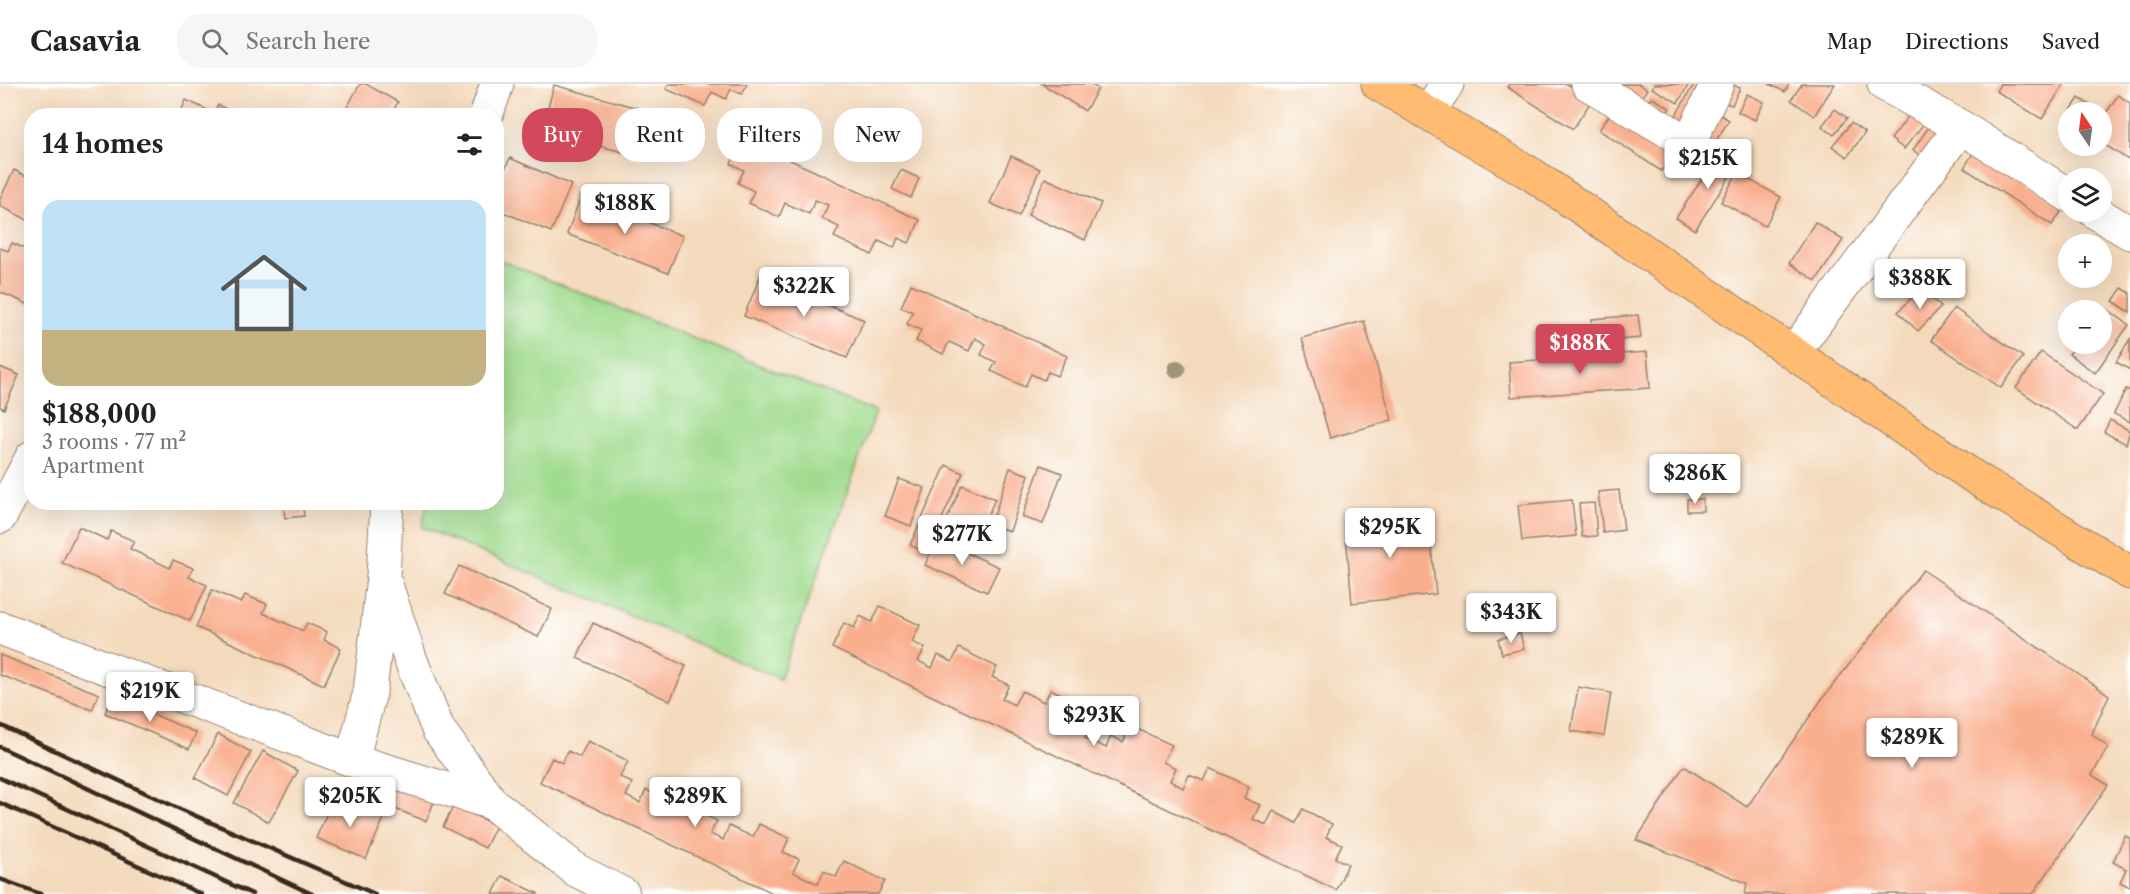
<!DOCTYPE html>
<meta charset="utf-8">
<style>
body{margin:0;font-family:"Libre Caslon Text",serif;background:#f6f6f6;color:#222;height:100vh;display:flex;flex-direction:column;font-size:22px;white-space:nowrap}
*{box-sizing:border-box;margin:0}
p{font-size:20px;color:#767676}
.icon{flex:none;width:33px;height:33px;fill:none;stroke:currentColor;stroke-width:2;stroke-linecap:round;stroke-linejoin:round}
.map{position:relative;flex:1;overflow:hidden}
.drawer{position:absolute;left:24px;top:24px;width:480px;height:402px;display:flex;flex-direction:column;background:#fff;border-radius:24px;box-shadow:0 6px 24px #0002}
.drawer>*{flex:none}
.guide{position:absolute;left:522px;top:24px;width:570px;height:54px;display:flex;gap:12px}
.needle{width:39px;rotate:347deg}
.fabs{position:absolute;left:2058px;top:18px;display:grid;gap:12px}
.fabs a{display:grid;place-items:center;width:54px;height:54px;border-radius:50%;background:#fff;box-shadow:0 6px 24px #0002;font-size:30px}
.price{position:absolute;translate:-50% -51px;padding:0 14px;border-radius:6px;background:#fff;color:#222;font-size:20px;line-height:39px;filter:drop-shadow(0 2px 3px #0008)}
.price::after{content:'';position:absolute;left:50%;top:36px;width:18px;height:14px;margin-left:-9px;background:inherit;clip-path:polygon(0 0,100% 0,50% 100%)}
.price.active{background:#d1495b;color:#fff}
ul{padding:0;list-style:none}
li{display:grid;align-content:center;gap:12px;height:318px;padding:0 18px}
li+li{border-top:2px solid #e0e0e0}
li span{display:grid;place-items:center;height:186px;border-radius:18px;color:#555}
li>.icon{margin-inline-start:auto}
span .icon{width:108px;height:108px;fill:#fffc;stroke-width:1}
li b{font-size:26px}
h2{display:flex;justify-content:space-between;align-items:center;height:72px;padding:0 18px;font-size:26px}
.pill{padding:0 21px;border-radius:24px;background:#fff;box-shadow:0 6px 24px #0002;font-size:21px;line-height:54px}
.pill.active{background:#d1495b;color:#fff}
header{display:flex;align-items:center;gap:36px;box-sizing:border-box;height:84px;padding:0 30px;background:#fff;border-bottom:2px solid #e0e0e0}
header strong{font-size:28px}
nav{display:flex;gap:33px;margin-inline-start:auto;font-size:21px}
.search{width:420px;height:54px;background:#f6f6f6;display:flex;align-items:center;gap:15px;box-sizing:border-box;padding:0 21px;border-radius:24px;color:#767676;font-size:22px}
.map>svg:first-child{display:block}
.green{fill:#a0db8e;stroke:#6e8256;stroke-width:1.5}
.building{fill:#f9af8e}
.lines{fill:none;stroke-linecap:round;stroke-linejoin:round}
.minor-casing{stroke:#98826d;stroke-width:35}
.major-casing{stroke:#98826d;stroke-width:35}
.minor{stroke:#fff;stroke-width:33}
.major{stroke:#ffbb71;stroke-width:33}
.rail{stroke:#3b2a1e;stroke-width:4.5}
.tree{fill:#9f9678}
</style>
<header>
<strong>Casavia</strong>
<div class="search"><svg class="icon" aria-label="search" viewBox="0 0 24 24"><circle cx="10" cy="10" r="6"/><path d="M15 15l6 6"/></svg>Search here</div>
<nav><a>Map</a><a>Directions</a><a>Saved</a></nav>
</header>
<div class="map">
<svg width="2130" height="810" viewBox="0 0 2130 810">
<rect width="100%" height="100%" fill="#fff"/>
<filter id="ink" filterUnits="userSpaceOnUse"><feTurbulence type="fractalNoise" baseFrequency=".0167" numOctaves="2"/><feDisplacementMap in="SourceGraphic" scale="12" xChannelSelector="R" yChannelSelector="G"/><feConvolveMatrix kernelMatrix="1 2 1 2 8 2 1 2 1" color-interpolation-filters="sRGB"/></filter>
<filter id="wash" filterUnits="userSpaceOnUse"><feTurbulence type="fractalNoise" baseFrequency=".008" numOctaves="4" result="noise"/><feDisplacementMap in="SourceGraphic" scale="24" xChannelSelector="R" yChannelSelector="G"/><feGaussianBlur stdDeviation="1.35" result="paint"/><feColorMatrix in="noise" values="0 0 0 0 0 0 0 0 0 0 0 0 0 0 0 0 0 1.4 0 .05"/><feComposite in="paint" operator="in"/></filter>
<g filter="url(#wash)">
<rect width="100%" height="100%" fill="#f4dabc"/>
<polygon class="green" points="497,175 876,328 780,595 422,443 427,419 496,418"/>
<g id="blocks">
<g class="building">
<polygon points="360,0 366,0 398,18 390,32 353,32 345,27"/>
<polygon points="669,0 747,0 742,10 731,5 726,15 712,8 705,22 666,5"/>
<polygon points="1042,0 1091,0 1098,5 1085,27"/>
<polygon points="1509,0 1567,0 1592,16 1573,45 1507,3"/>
<polygon points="1599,0 1639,0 1647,5 1636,22"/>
<polygon points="1654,0 1689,0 1678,19 1652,4"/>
<polygon points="1694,0 1702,0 1687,47 1672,38"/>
<polygon points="1731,0 1740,4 1732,21 1720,17"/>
<polygon points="1769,0 1789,0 1785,8"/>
<polygon points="1802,0 1835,0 1814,32 1791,16"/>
<polygon points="2000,0 2064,0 2042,35 1996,7"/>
<polygon points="554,1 638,24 626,69 542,46"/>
<polygon points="1747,10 1764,18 1755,36 1738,28"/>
<polygon points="2118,11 2130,19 2130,77 2102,59 2102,28 2070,28 2079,14 2105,31"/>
<polygon points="1651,13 1670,24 1662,37 1643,26"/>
<polygon points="186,16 214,29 218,21 241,32 179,32"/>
<polygon points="1615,23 1677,65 1661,87 1599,46"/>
<polygon points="1835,25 1847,34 1834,51 1822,42"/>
<polygon points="1912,27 1926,37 1904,65 1891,55"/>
<polygon points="1716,28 1729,36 1711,65 1697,56"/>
<polygon points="1934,35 1951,47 1929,78 1913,66"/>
<polygon points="1851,39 1865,49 1847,73 1832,62"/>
<polygon points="743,54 920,136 909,159 898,154 894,164 879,157 872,171 834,153 839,143 822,135 828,121 815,116 809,130 785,119 779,133 749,119 754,107 738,99 744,86 731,80"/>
<polygon points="1721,66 1739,78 1695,146 1676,134"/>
<polygon points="1975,66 2064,124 2052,141 1964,84"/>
<polygon points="1692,69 1703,82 1690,93 1679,82"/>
<polygon points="1011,72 1040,85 1019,132 990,119"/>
<polygon points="510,74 571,101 551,148 496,125 496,105"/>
<polygon points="14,86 32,95 32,138 0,122 0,115"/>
<polygon points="901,86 919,94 911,114 892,105"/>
<polygon points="1737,89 1781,113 1765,142 1721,118"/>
<polygon points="1045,94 1101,119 1085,156 1028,131"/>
<polygon points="581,112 683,152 668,189 567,150"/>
<polygon points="1815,138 1843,156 1816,197 1789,179"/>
<polygon points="12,159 32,168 30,177 32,222 0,208 0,164 8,167"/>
<polygon points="760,193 864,236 847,274 744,232"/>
<polygon points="911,200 1067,272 1057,292 1048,288 1044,296 1031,290 1025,303 991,287 996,278 981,271 986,260 975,254 969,267 949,258 943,270 916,257 921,246 907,240 913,228 901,223"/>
<polygon points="1921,204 1941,223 1918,247 1898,228"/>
<polygon points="2122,204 2130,209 2130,228 2113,217"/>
<polygon points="2103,222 2129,241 2095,289 2069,270 2077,260 2102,260 2102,226 2100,226"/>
<polygon points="1954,224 2023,273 2001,304 1931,256"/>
<polygon points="1638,231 1641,254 1594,258 1592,235"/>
<polygon points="1364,237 1392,336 1330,354 1302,254"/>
<polygon points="2130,255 2130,286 2116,278"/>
<polygon points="1647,268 1650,304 1511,313 1509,278"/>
<polygon points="2041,268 2103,310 2078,346 2016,304"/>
<polygon points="0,283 19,291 4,325 0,323"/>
<polygon points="2126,305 2130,307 2130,338 2114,330"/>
<polygon points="2110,336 2130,347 2126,360 2104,348"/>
<polygon points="946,381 963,389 926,469 910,461"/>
<polygon points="1041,381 1062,389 1043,440 1022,433"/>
<polygon points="1010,384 1029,391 1010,447 991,441"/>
<polygon points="899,395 925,404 911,442 885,432"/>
<polygon points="962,401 995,415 974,463 941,449"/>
<polygon points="1619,406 1624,446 1603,449 1598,408"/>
<rect x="1687" y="415" width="16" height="12"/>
<polygon points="1572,416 1576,452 1522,457 1518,421"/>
<polygon points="283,418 302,418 304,432 285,434"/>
<polygon points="1594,419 1597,452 1582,453 1579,420"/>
<polygon points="1428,432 1436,510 1352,519 1345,439"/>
<polygon points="79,443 107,456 111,447 134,457 130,465 170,484 173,476 193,484 189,493 207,501 190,537 62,479"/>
<polygon points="936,455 999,483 987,508 925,481"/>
<polygon points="459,482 552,525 538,553 445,510"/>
<polygon points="1923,486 2109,611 2092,650 2108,663 2092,691 2108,701 2033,810 1745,810 1747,799 1636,756 1684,682 1747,723 1822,615"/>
<polygon points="212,506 241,519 245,511 267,520 263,529 303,547 307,539 327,548 324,556 341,564 324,601 196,543"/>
<polygon points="880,522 920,541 912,558 925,564 918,577 932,584 938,571 952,578 959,564 997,583 992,593 1009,601 1002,615 1014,621 1022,607 1044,618 1051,605 1081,620 1075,632 1091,640 1085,654 1106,664 1111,652 1123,658 1131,642 1172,661 1163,678 1176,684 1170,697 1183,704 1189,691 1204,697 1210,684 1249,703 1244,714 1260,721 1253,735 1266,741 1273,727 1296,739 1303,725 1332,740 1326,753 1342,760 1335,774 1348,780 1336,806 832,564 844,539 854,544 860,532 872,538"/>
<polygon points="593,539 686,582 670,617 577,574"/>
<polygon points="1520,549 1524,565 1502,570 1498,555"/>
<polygon points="0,571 99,610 92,626 0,591"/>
<polygon points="1578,603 1611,609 1604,652 1571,647"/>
<polygon points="112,612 196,649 189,665 105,629"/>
<polygon points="218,650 251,668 228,712 195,694"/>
<polygon points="588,657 628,677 620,693 632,699 626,712 640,719 646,706 661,713 667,699 706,718 700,729 717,737 710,750 723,756 729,742 753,753 759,740 789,754 783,768 799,775 793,788 818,800 824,787 836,793 844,777 885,797 878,810 775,810 540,698 552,674 562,679 568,667 580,673"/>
<polygon points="263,667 298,687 269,738 234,719"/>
<polygon points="357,688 434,718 426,737 349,707"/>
<polygon points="334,713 384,734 366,775 316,754"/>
<polygon points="454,721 496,742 485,764 443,743"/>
<polygon points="2125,752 2130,754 2130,803 2120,798 2126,785 2113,778"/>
<polygon points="502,792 539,810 493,810"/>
</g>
</g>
</g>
<g filter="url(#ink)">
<use href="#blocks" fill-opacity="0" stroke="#98826d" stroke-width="1.5"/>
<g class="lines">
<defs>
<g id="minor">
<polyline points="1588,0 1689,59 1717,0"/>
<polyline points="1884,0 1961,43"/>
<polyline points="1428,29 1447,0"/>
<polyline points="486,32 497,0"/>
<polyline points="2095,128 2130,149"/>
<polyline points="1793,269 1961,43 2068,111"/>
<polyline points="387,418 383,493 370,608 352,676 492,719 576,786 623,810"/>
<polyline points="0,433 32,373"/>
<polyline points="386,501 410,574 438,645 492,719"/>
<polyline points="0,544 352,676"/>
</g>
<polyline id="major" points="1378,0 1533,91 1974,393 2130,489"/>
</defs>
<use href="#minor" class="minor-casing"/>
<use href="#major" class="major-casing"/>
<use href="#minor" class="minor"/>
<use href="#major" class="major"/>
<g class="rail">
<polyline points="0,641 180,725 375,810"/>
<polyline points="0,663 312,810"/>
<polyline points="0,694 252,810"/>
<polyline points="0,719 201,810"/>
<polyline points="0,795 41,810"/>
</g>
</g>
<circle class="tree" cx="1177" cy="285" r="9"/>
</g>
</svg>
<div class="fabs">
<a><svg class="needle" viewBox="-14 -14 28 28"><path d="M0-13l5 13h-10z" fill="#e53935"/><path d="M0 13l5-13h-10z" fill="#767676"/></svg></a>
<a><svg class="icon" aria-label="layers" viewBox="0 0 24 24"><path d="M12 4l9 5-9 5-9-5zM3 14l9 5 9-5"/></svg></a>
<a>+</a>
<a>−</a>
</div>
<b class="price" style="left:1708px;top:106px">$215K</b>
<b class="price" style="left:625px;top:151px">$188K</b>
<b class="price" style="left:1920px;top:226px">$388K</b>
<b class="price" style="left:804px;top:234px">$322K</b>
<b class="price active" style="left:1580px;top:291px">$188K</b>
<b class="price" style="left:1695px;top:421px">$286K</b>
<b class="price" style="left:1390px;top:475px">$295K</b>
<b class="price" style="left:962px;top:482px">$277K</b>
<b class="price" style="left:1511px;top:560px">$343K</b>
<b class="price" style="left:150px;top:639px">$219K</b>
<b class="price" style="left:1094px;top:663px">$293K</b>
<b class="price" style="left:1912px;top:685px">$289K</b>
<b class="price" style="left:350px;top:744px">$205K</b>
<b class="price" style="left:695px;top:744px">$289K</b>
<div class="guide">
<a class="pill active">Buy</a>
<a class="pill">Rent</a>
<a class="pill">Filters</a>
<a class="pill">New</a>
</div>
<section class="drawer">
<h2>14 homes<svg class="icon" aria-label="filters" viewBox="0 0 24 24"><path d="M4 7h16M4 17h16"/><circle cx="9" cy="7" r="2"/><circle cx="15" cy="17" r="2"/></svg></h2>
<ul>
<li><span style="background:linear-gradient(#bfe0f5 70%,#c2b280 0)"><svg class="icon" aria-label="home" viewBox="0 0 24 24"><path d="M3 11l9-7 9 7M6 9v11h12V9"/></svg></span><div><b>$188,000</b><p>3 rooms · 77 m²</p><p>Apartment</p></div></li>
</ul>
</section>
</div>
